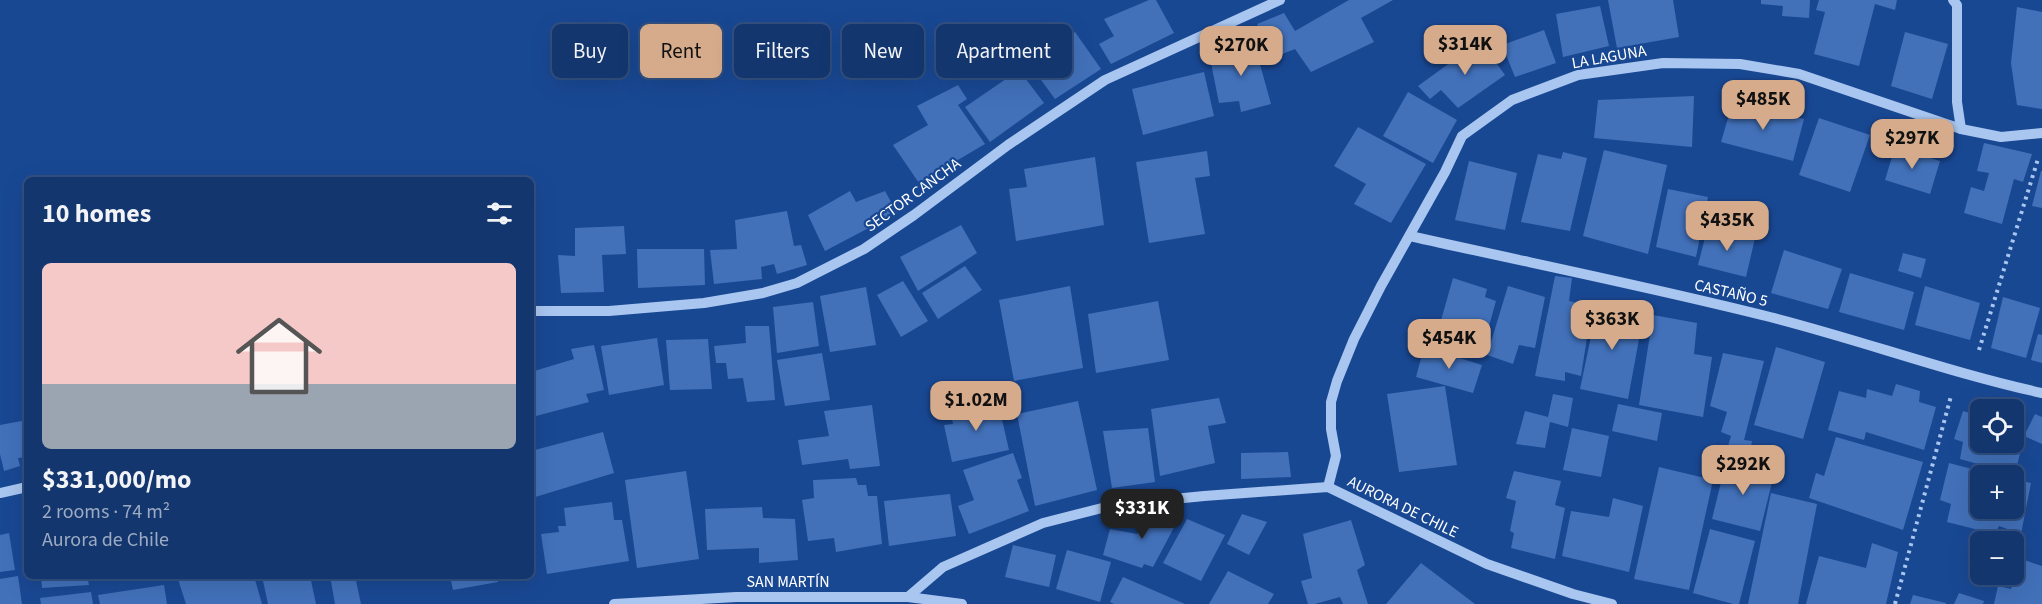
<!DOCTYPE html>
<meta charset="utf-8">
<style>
body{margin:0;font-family:"Source Sans 3",sans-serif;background:#1c3e73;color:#f1f3f6;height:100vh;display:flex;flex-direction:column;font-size:22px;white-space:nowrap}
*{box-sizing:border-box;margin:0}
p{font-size:20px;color:#9dabc2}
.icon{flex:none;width:33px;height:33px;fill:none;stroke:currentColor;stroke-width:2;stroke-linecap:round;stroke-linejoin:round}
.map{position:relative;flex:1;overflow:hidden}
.drawer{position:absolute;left:24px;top:177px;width:510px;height:402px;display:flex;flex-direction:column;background:#13366e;border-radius:9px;box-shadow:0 6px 24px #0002,0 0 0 2px #325081}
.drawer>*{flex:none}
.banner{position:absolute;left:552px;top:24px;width:570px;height:54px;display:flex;gap:12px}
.tools{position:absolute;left:1970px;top:399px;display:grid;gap:12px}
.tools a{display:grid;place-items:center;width:54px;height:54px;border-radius:9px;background:#13366e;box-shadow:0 6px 24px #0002,0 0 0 2px #325081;font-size:30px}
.price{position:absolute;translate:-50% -51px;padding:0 14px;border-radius:12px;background:#d6ab8b;color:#111;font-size:20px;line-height:39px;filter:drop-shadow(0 2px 3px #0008)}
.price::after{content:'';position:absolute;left:50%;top:36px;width:18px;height:14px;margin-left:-9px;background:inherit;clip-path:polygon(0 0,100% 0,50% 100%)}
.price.on{background:#222;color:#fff}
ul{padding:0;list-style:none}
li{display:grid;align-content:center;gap:12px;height:318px;padding:0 18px}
li span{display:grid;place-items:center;height:186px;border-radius:9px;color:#555}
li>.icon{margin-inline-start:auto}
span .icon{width:108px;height:108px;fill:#fffc;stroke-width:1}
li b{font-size:26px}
h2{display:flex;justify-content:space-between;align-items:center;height:72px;padding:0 18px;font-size:26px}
.pill{padding:0 21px;border-radius:9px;background:#13366e;box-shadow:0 6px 24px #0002,0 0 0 2px #325081;font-size:21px;line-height:54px}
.pill.on{background:#d6ab8b;color:#111}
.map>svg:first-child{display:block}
.building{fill:#4271ba}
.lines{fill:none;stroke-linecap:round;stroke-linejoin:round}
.path{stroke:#a9c6f0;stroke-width:4;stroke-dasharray:3 4.5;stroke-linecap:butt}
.minor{stroke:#a9c6f0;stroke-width:10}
.labels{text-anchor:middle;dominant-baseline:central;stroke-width:4.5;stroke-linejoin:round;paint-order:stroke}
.street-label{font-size:16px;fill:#fff;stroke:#194893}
</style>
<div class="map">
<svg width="2042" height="604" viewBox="0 0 2042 604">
<rect width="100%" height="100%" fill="#194893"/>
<g class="building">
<polygon points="1149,0 1156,0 1174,33 1111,64 1099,44 1114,36 1104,19"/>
<polygon points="1349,0 1393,0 1361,18 1374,42 1311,72 1295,49 1272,58 1257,24 1284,13 1295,31"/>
<polygon points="1608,0 1673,0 1679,37 1617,48"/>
<polygon points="1761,0 1810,0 1809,18 1782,16 1783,6 1761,4"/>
<polygon points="1819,0 1897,0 1895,10 1875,4 1859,66 1814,54 1825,12 1816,10"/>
<polygon points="1600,6 1609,46 1563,57 1556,14"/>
<polygon points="2017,7 2042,12 2042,109 2017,105 2011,63"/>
<polygon points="1544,30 1556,63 1515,77 1502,45"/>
<polygon points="1075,32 1101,69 1055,99 1027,61"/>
<polygon points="1905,32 1948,44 1932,99 1891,86"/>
<polygon points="1253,39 1271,104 1241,112 1239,101 1219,103 1210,58 1228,56 1225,45"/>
<polygon points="1480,41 1505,75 1458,108 1441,90 1430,99 1418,86"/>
<polygon points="1019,70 1044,103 990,142 965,107"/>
<polygon points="1204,72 1214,116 1143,135 1132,89"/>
<polygon points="958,85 967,99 958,105 985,144 919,183 893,145 928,125 917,106"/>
<polygon points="1408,92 1457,120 1433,163 1383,136"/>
<polygon points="1694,96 1692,147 1594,138 1598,100"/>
<polygon points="1733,101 1804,119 1793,161 1721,142"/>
<polygon points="1819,118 1870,135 1850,192 1799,175"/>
<polygon points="1358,127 1426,164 1391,223 1354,204 1366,184 1334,166"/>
<polygon points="1984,143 2032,154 2023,182 2014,179 2002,224 1964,213 1971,187 1984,191 1989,173 1977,171"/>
<polygon points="1895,147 1940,161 1930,194 1885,180"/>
<polygon points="1604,150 1667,165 1648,254 1583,236"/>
<polygon points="1207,151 1210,176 1195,178 1205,234 1149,243 1136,162"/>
<polygon points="1563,152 1587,158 1570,231 1521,222 1538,154 1561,159"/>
<polygon points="1095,157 1104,225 1016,241 1009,189 1027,187 1024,169"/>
<polygon points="1469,161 1517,173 1505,230 1455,220"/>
<polygon points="2041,171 2042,171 2042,208 2032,206"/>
<polygon points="1668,189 1708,197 1696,257 1656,247"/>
<polygon points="850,191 856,202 885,191 897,213 825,251 808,215"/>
<polygon points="787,211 794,246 801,245 807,265 777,274 774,264 761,267 762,279 714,284 710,250 737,249 735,220"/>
<polygon points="961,225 977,253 918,291 900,257"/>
<polygon points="624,226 626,254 602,255 604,292 561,293 558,255 575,256 575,228"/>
<polygon points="1708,226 1755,238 1746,277 1698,265"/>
<polygon points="637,249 704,249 705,285 638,288"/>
<polygon points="1784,250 1842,269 1828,309 1771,293"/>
<polygon points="1903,253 1926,259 1921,278 1898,271"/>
<polygon points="965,266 982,290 938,319 922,293"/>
<polygon points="1850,273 1914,292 1904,330 1839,312"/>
<polygon points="1555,276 1572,278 1569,301 1592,306 1581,376 1565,372 1565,381 1535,376"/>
<polygon points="1453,278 1487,289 1485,297 1496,301 1482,351 1436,338"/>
<polygon points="903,281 928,321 901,337 877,295"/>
<polygon points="1070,286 1083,368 1014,381 999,300"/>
<polygon points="1508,286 1545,297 1535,348 1519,345 1513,364 1487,355"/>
<polygon points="1925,286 1980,303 1970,340 1915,325"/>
<polygon points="866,287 876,345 830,352 820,296"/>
<polygon points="2003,297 2040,308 2026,358 1991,348"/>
<polygon points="1158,301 1169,360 1096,373 1088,314"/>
<polygon points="813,302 819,346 777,353 773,307"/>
<polygon points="1598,303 1644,312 1628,399 1580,389"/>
<polygon points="1653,315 1697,323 1694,354 1712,357 1703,417 1639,405"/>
<polygon points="745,326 769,326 775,400 747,402 743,378 728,379 726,363 716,363 714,346 746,343"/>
<polygon points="2038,334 2042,335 2042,363 2031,360"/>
<polygon points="657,338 664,385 609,395 601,346"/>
<polygon points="708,339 712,389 670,390 666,340"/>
<polygon points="594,345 604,390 586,394 589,402 536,416 531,402 531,372 574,359 571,349"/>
<polygon points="1424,347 1482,365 1473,393 1416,377"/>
<polygon points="1776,347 1825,362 1803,439 1754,425"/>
<polygon points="822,353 830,400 785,406 777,360"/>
<polygon points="1723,353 1764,361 1744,440 1752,441 1748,461 1725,456 1731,436 1721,432 1727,412 1710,406"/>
<polygon points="1896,384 1920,391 1919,402 1936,407 1924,450 1866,432 1864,440 1828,430 1839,391 1866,398 1867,389 1892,396"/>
<polygon points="1445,386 1457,465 1399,472 1387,394"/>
<polygon points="1553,394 1573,398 1568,427 1550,422 1545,448 1516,444 1525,411 1548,417"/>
<polygon points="1219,398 1226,423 1208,426 1215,463 1160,476 1151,409"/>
<polygon points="1078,401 1097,490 1035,506 1017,414"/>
<polygon points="998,402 1009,450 952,462 944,425 953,424 950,409"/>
<polygon points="1618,404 1662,413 1657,441 1612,431"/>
<polygon points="872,405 880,466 850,469 848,459 802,465 798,440 829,436 824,411"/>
<polygon points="1963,411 1980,416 1980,442 2009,442 2022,446 2016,469 2001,465 1999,470 1960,459 1963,442 1954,439"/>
<polygon points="2035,414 2042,417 2042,444 2024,436"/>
<polygon points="27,420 27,457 18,458 20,466 4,471 0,454 0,425"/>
<polygon points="1148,428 1155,482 1112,488 1103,431"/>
<polygon points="1572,428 1609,436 1601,477 1563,470"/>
<polygon points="603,432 614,473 532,498 531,451"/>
<polygon points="1836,437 1923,462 1903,530 1809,498 1816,473 1824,476"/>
<polygon points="1288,452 1291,477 1241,479 1241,453"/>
<polygon points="1013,453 1022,478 1017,480 1029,511 969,534 958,506 974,500 963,470"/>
<polygon points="1726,462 1774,474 1760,531 1712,519"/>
<polygon points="1949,463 1995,475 1980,476 1980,508 2013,508 2013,479 2031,483 2021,534 1999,526 1995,534 1947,522 1951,504 1940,500"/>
<polygon points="1659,467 1713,480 1689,590 1634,579"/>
<polygon points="686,471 699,559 637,568 625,480"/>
<polygon points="1514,471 1561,481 1555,505 1565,508 1555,559 1511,548 1514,533 1510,531 1516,501 1506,498"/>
<polygon points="856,478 858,485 866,485 868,496 877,496 882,544 836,552 834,538 808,541 802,500 814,498 813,480"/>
<polygon points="1771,493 1817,504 1798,604 1748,604"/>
<polygon points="950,494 956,536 889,546 884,501"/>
<polygon points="1613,498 1643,506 1629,572 1562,556 1571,511 1609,517"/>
<polygon points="612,502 614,520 622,520 629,561 547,574 541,534 559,532 558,526 566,526 564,508"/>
<polygon points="1156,505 1179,518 1153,567 1144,564 1142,568 1103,555 1110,529 1137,534"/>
<polygon points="762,507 763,518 795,519 798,560 759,563 759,548 707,550 705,509"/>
<polygon points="1242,514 1267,522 1249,555 1227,544"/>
<polygon points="1187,519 1225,535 1201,581 1163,563"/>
<polygon points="1351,520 1365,565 1357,570 1368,604 1343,604 1340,597 1315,604 1308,604 1301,581 1312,578 1303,534"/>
<polygon points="1710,529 1755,541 1739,604 1733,604 1693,593"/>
<polygon points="9,533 15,570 0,572 0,535"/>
<polygon points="1872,543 1898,552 1886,604 1806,604 1819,556 1866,568"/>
<polygon points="1013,545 1056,555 1049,587 1005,577"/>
<polygon points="1067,550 1111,562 1100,602 1056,589"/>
<polygon points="2021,559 2042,566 2042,604 1994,604 1998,586 2011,589"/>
<polygon points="1421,563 1475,604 1386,604"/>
<polygon points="1228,571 1274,594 1268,604 1209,604"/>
<polygon points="18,576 22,604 0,604 0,579"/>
<polygon points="41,576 87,576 89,585 42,588"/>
<polygon points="177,576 254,576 262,604 186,604"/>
<polygon points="262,576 310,576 316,604 268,604"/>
<polygon points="330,576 355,576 361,604 335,604"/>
<polygon points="450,576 496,576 498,582 453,590"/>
<polygon points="1123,577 1185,604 1114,604 1110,602"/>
<polygon points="164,585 167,604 100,604 98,595"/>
<polygon points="91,592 93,604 41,604 40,598"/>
<polygon points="1959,593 1984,601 1983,604 1954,604"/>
<polygon points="1913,595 1946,603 1946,604 1910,604"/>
</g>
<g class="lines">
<g class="path">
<polyline points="1979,350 2038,159"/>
<polyline points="1895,604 1951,396"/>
</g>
<g class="minor">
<polyline points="1953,0 1957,5 1957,102 1961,129"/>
<path d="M1410 236C1530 263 1651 287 1770 317 1861 340 1950 373 2042 393"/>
<polyline points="531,311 609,311 704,303 763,293 797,283 864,249 914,215 1008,145 1105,80 1280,0"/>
<polyline points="1328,487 1336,456 1331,429 1331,402 1337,381 1354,339 1381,286 1445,172 1462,136 1512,100 1578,75 1663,63 1740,64 1799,74 1961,129 2001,137 2042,133"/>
<polyline points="0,493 27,487"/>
<polyline points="908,597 943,567 1043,523 1114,505 1204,496 1328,487 1487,564 1573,594 1612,604"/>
<polyline points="614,604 736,597 908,597 962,604"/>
</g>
</g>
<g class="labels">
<g class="street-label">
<text transform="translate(1609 57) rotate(-10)">LA LAGUNA</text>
<text transform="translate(913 195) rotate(-36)">SECTOR CANCHA</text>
<text transform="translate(1731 293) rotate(13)">CASTAÑO 5</text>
<text transform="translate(1403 507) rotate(26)">AURORA DE CHILE</text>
<text x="788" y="582">SAN MARTÍN</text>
</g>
</g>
</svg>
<div class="tools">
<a><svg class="icon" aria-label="locate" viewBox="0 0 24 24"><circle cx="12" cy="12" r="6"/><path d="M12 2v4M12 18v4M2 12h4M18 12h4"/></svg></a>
<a>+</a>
<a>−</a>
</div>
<b class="price" style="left:1465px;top:76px">$314K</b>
<b class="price" style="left:1241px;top:77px">$270K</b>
<b class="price" style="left:1763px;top:131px">$485K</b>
<b class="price" style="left:1912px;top:170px">$297K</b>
<b class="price" style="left:1727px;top:252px">$435K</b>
<b class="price" style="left:1612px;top:351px">$363K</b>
<b class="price" style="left:1449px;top:370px">$454K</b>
<b class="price" style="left:976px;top:432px">$1.02M</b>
<b class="price" style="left:1743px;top:496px">$292K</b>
<b class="price on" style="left:1142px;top:540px">$331K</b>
<div class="banner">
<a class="pill">Buy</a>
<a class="pill on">Rent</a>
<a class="pill">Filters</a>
<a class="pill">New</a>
<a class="pill">Apartment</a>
</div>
<section class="drawer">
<h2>10 homes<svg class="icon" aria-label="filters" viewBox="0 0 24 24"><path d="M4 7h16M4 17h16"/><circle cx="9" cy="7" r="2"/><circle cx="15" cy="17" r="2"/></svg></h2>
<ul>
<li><span style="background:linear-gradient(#f6c9c9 65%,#9aa5b1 0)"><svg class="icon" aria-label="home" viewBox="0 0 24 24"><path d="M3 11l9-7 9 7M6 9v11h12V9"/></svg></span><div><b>$331,000/mo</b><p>2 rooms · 74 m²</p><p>Aurora de Chile</p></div></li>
</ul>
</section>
</div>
